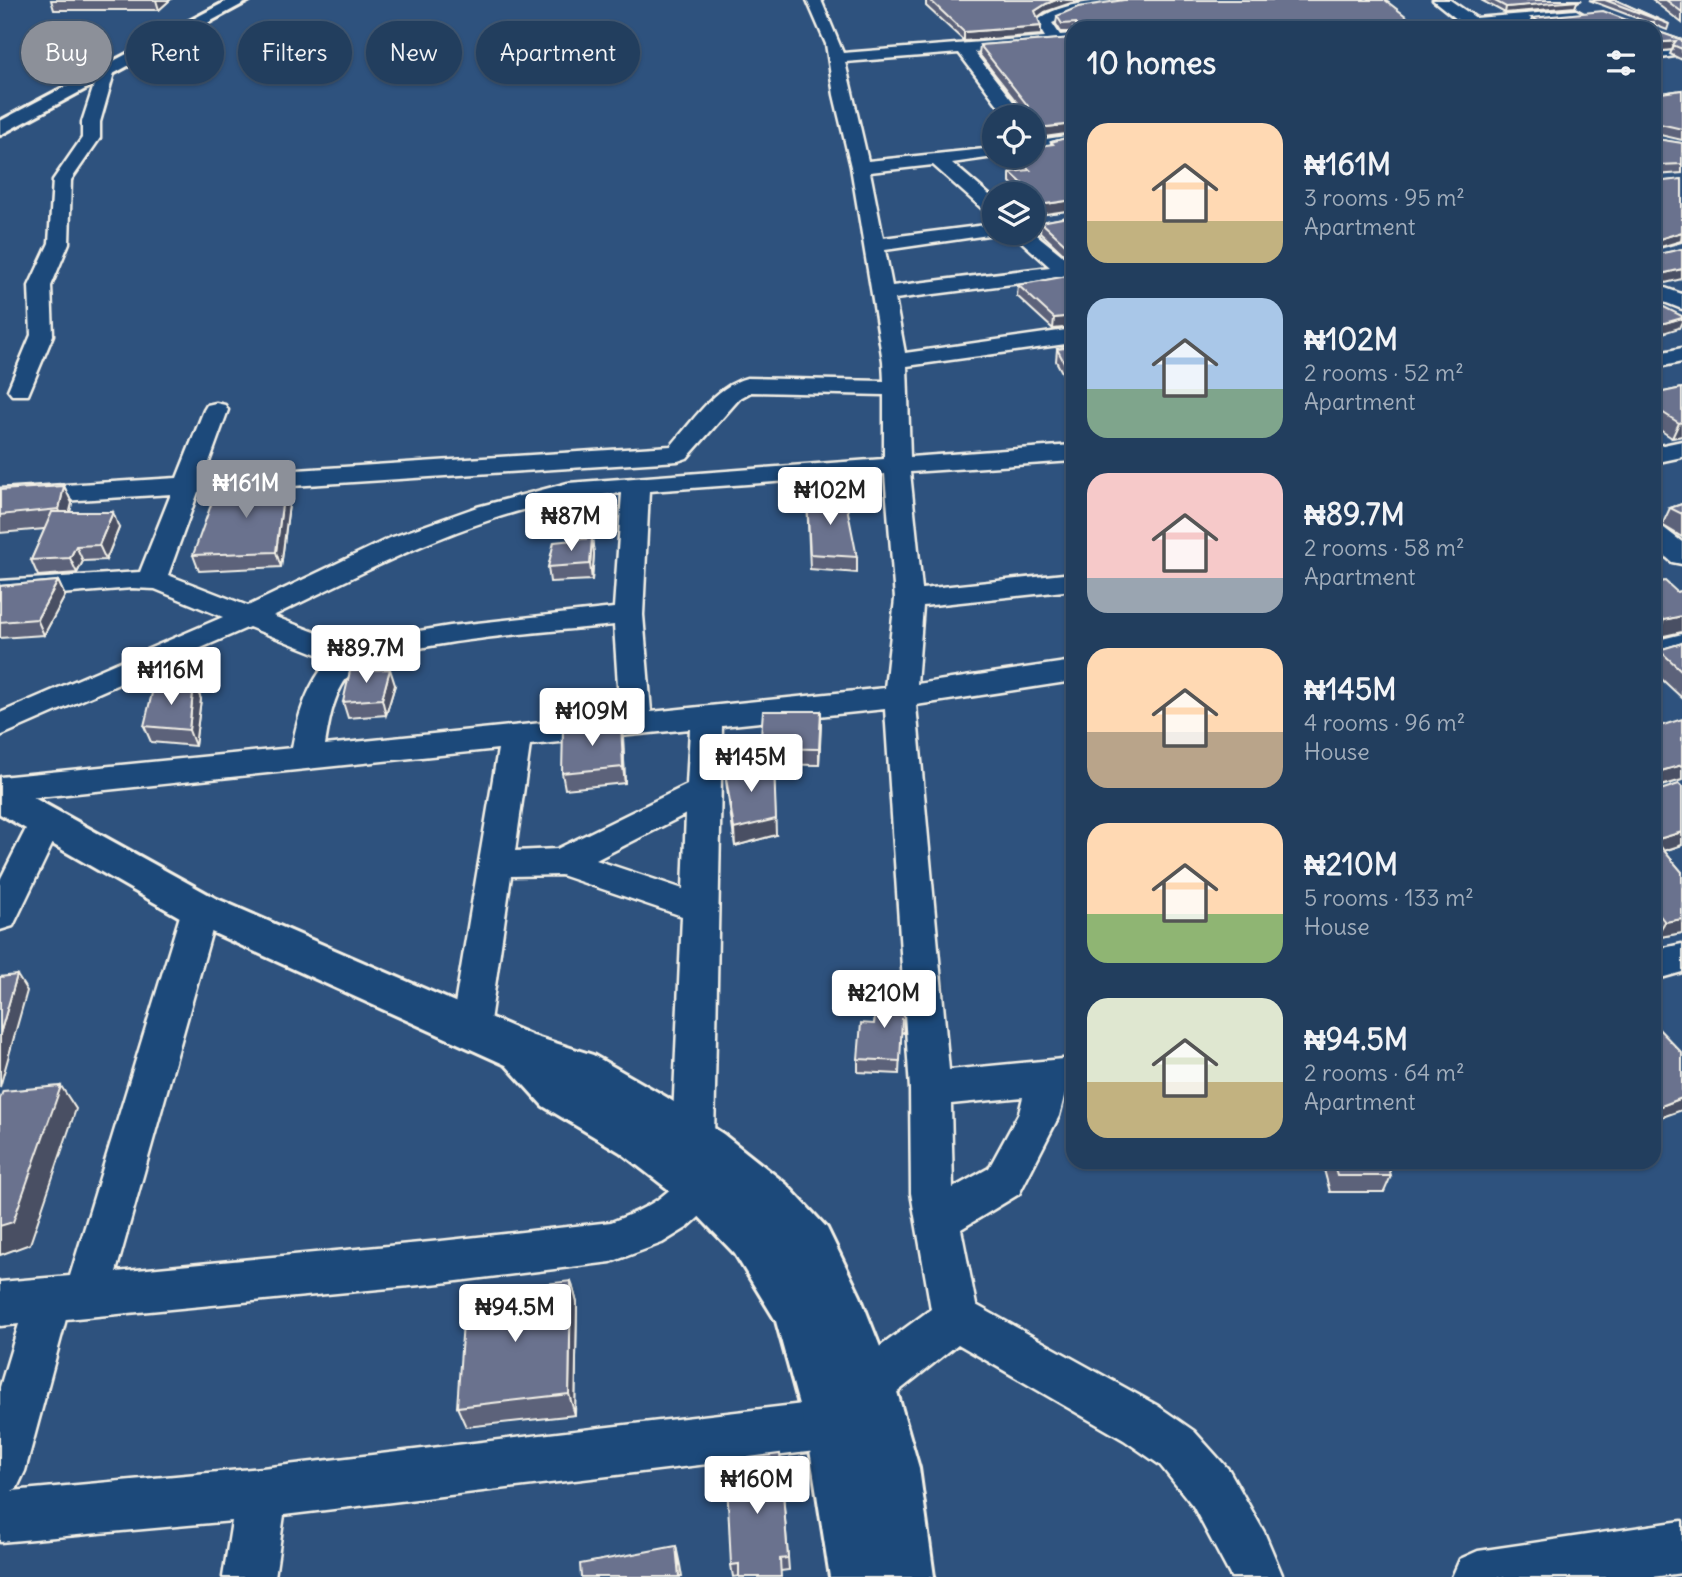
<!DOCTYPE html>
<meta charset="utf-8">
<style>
body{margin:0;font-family:Delius,sans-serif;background:#2a4564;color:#f1f3f6;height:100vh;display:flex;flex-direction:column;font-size:26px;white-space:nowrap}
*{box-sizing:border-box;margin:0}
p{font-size:23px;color:#a2aebc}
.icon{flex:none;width:38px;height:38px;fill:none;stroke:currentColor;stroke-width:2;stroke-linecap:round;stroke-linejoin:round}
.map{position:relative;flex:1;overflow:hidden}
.panel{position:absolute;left:1066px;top:21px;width:595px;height:1148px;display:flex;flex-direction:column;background:#223e5e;border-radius:21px;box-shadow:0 2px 5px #0004,0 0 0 2px #3f5773}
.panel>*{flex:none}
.hud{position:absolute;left:21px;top:21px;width:665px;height:63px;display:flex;gap:14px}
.fabs{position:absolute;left:982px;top:105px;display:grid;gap:14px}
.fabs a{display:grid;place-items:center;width:63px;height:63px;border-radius:50%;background:#223e5e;box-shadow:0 2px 5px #0004,0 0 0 2px #3f5773;font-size:35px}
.price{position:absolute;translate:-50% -60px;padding:0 16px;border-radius:7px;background:#fff;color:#222;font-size:23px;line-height:46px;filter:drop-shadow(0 2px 4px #0008)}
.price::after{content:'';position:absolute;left:50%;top:42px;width:21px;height:16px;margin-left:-10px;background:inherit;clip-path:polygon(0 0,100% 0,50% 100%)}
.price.on{background:#8c9099;color:#fff}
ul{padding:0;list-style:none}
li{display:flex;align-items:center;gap:21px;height:175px;padding:0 21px}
li span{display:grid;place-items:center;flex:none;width:196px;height:140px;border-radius:21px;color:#555}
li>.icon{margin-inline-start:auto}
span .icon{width:84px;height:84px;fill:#fffc;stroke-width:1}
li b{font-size:30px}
h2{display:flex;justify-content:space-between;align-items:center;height:84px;padding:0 21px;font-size:30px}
.tag{padding:0 24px;border-radius:32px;background:#223e5e;box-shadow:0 2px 5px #0004,0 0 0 2px #3f5773;font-size:24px;line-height:63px}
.tag.on{background:#8c9099;color:#fff}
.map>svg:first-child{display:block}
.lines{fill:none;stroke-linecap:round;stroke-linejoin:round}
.minor-casing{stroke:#f4f1e8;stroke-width:5}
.secondary-casing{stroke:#f4f1e8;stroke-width:6}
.minor{fill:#1f4a7a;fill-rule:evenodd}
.secondary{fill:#1f4a7a;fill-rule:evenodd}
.wall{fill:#5b627a;stroke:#f4f1e8;stroke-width:2}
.shaded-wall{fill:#4a5063;stroke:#f4f1e8;stroke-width:2}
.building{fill:#6a728e;stroke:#f4f1e8;stroke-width:2}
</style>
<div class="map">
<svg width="1682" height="1577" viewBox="0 0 1682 1577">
<rect width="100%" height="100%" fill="#2e527e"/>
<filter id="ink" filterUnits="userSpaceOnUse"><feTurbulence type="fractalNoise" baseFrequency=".0143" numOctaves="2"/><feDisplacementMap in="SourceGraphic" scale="14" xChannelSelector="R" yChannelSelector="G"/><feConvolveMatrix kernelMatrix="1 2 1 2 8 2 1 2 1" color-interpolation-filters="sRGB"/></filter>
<g filter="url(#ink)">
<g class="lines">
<defs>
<g id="minor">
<path d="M807 0H821L843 53 1045 37 1036 22C1059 0 1111 0 1142 0L1135 4 1076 13 1052 23 1060 35 1073 34V44L974 52 1025 117H1007L959 53 845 62 868 161 994 148V156H1001L952 163 994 199V215L987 213 933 165 870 172 883 238 994 224V233H1002L885 250 892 286 1050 267 1012 233 1032 231 1073 264V276L1068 277 895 299 905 353 1073 329V343L907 366 910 457 1073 445V461L910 472 922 589 1073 573V590L923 606 917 684 1073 661V681L916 705 949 1070 1073 1058V1092L1065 1093 1059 1116 1019 1194 961 1229 976 1305 1158 1406 1194 1431 1229 1470 1264 1532 1283 1577H1231L1193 1506 1160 1465 1124 1440 958 1344 885 1402 849 1442 832 1449 284 1515 275 1577H223L232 1521 0 1542V1387L19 1324 0 1326V1282L70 1276 182 909 187 899 200 895 213 899 218 909 116 1272 441 1241 611 1222C627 1216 642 1210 657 1200 673 1188 684 1175 703 1168L718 1174 724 1187 718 1200 688 1227 662 1243 611 1262 441 1283 66 1319 25 1471 17 1488 12 1491 262 1468 820 1402 851 1368 931 1309 911 1193 910 1089 885 709 722 726 714 1140 708 1153 693 1158 678 1153 672 1140 682 916 561 875 511 876 489 1028 484 1039 470 1044 456 1039 451 1028 498 749 0 801V777L292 748C298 715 307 685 330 659L249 627 0 736V713L223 617 155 589 132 588 0 599V581L140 572 171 494 0 505V489L177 478 204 410 207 405 216 403 225 405 228 410 204 476 671 446C692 422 715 386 747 378L884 381 883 361 851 167 834 95 826 44ZM751 392 884 395V459L568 483 477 507 390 538 248 606 168 575 198 492 678 461 687 458 740 398ZM885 474 895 599 885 688 651 712 643 615 649 491ZM622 493 614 608 450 626 388 636 351 646 273 616C368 570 464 519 569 499 586 496 605 495 622 493ZM614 625 620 715 325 745C329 720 334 689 353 671 388 641 561 631 614 625ZM690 729 687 785 557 849 515 851 530 745ZM686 814 683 889 596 860ZM1023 1097 1019 1113 989 1168 953 1188 951 1104Z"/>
<polygon points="1433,0 1450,0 1476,18 1576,10 1583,14 1576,18 1488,28 1406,28 1414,23 1458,20"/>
<polygon points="1682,45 1682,55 1654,59 1654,49"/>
<polygon points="106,68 114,73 100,122 100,138 71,180 69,243 51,286 53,335 28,395 12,395 8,390 31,335 29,286 49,243 53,180 82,138 82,122 98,73"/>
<polygon points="1073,135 1073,145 1032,152 1032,141"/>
<polygon points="1654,284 1682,294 1682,309 1654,298"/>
<polygon points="1682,348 1682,362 1654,368 1654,354"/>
<polygon points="1682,441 1682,457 1654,463 1654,447"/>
<polygon points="1654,526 1664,528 1682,542 1682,564 1672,562 1654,547"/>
<polygon points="1682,634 1682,652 1654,659 1654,641"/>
<polygon points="45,812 57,815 62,824 13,926 0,930 0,880 33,815"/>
<polygon points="1682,944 1682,972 1654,980 1654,950"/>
<polygon points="1682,1521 1682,1573 1652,1577 1452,1577 1460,1559 1478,1551"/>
</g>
<g id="secondary">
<polygon points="229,0 250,0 0,135 0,121"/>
<polygon points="0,783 14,787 215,898 533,1036 593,1055 666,1097 723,1134 786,1184 827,1228 860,1296 895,1385 919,1468 934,1577 830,1577 808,1437 776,1321 735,1254 686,1203 620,1152 543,1106 506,1065 185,920 0,814"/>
</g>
</defs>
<use href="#minor" class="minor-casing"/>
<use href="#secondary" class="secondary-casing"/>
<use href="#minor" class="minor"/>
<use href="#secondary" class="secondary"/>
</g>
<g class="wall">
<polygon points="51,0 170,0 159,10 54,10"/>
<polygon points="926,0 1090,0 1071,3 1045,12 1038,17 1041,35 964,41 926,6"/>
<polygon points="1481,0 1582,0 1577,2 1575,7 1505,13"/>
<polygon points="1589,0 1616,0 1669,24 1667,30 1655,25 1656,31 1682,40 1682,60 1670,54 1672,50 1654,52 1654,28 1532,28 1530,27 1532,18 1647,22"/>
<polygon points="1652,0 1682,0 1682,23"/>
<polygon points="1057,16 1406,21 1422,28 1073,28 1073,32 1061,32 1056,24"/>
<polygon points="1073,38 1073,133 1037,138 1032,133 1032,117 1026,117 1026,114 979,54 980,45"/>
<polygon points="1682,90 1682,140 1656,134 1656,139 1682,143 1682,173 1656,175 1656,182 1682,179 1682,242 1656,249 1656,251 1659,254 1682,249 1661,284 1654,282 1654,93 1655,94"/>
<polygon points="1073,136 1073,210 1032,216 1032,194 1022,194 1010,182 1010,172 1020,171 1007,160 1007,156 1032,156 1051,144 1051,142"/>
<polygon points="1073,216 1073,263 1040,232 1041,222"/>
<polygon points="1073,275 1053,329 1017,296 1018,285"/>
<polygon points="1073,334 1073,393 1056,361 1057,349 1072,347 1071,346"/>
<polygon points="1682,388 1682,436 1672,438 1654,426 1654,394"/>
<polygon points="64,486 72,503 70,512 119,528 106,560 83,561 77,573 38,576 31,560 45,529 0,533 0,490"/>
<polygon points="291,489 281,567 199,571 193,555 243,500"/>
<polygon points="807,498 857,557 857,573 810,569"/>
<polygon points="1682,504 1682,537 1662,525 1670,508"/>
<polygon points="592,538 594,554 592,580 550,582 548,567"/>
<polygon points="58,581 65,596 44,635 0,638 0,586"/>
<polygon points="1654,583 1677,592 1682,591 1682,632 1655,638 1654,637"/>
<polygon points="1682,643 1682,698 1654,672 1654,660 1659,650"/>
<polygon points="194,683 201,699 195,746 151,742 144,726"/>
<polygon points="395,685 386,715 348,718 343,702"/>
<polygon points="821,711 819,765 761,764 760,748"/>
<polygon points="1654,728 1682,780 1654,788"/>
<polygon points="623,738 625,783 565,789 562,773"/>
<polygon points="724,765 776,835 735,846 726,781"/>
<polygon points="1682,787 1682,845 1664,851 1682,872 1682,933 1655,938 1654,936 1654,792"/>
<polygon points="879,990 904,1019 904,1033 901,1032 899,1074 858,1072 858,1059 874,1024"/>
<polygon points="1322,1162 1387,1162 1391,1176 1384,1192 1330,1192"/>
<polygon points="571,1281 577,1303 575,1415 466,1427 457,1407"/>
<polygon points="780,1454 789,1570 733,1577 731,1565"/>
</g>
<g class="shaded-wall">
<polygon points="156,0 170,0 159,10"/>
<polygon points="1056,0 1090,0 1071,3 1045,12 1034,20 1035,11 1046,4"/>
<polygon points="1577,0 1582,0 1577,2 1575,7 1505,13 1506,7"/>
<polygon points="1247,25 1246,28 1218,28"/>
<polygon points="1041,26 1041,35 964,41 964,32"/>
<polygon points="1676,41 1672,50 1654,52 1654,43"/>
<polygon points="1073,124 1073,133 1037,138 1038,128"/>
<polygon points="1073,200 1073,210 1032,216 1032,206"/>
<polygon points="1682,232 1681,241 1654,249 1656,240"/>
<polygon points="1682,269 1682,279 1661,284 1665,273"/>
<polygon points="1073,316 1073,327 1053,329 1054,318"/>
<polygon points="1682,318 1682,322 1679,328 1654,336 1654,326"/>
<polygon points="1682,422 1682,436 1672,438 1679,423"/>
<polygon points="286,473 291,489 281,567 276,552"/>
<polygon points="64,486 72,503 66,527 59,509"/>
<polygon points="113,512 119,528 106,560 99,545"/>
<polygon points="592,538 594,554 592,580 590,564"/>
<polygon points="76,546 83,561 77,573 70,558"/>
<polygon points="58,581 65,596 44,635 37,619"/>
<polygon points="1682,616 1682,632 1655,638 1664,620"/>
<polygon points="390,669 395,685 386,715 382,699"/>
<polygon points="194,683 201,699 195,746 189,730"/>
<polygon points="821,711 821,727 819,765 819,749"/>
<polygon points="621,722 623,738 625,783 623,767"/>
<polygon points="1682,765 1682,780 1654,788 1654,785 1661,771"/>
<polygon points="774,766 776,835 735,846 734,829"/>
<polygon points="1682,832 1682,845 1654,854 1655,840"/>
<polygon points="1682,919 1682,933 1655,938 1665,922"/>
<polygon points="17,975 27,991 0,1087 0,1034"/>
<polygon points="61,1086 76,1109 30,1244 0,1255 0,1226"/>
<polygon points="1682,1098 1682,1110 1654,1120 1654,1111 1656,1108"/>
<polygon points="571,1281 577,1303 575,1415 569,1394"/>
<polygon points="676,1546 680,1565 682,1577 679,1577"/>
</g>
<g class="building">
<polygon points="930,0 1056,0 1046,4 1035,11 1041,26 964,32"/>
<polygon points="1124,0 1385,0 1407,17 1406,21 1414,22 1422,28 1252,28 1247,25 1218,28 1076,28 1076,23 1062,24 1057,16 1078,7"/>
<polygon points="1493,0 1577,0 1577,1 1506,7"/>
<polygon points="1605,0 1616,0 1669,24"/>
<polygon points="1666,0 1682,0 1682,12"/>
<polygon points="1603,11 1632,22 1654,22 1656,31 1682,40 1682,49 1673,45 1676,41 1654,43 1654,28 1551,28 1532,18"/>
<polygon points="1073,38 1073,124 1038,128 1032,122 1038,122 1026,110 1028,106 980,45"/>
<polygon points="1682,90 1682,129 1656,123 1656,139 1682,143 1682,164 1658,165 1655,168 1656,182 1682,179 1682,232 1656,240 1656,251 1659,254 1682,249 1682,269 1665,273 1657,271 1656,275 1654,275 1654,93 1655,94"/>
<polygon points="1073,136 1073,200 1032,206 1032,200 1039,199 1010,172 1030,170 1015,156 1032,156 1032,147 1053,144 1051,142"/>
<polygon points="1073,216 1073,251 1041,222"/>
<polygon points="1073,275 1073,316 1054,318 1018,285"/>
<polygon points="1654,302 1682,316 1682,318 1654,326"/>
<polygon points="1073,347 1073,379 1057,349"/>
<polygon points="1682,388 1682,422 1679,423 1654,407 1654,394"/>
<polygon points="286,473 276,552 193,555 212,502 243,500 247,476"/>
<polygon points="64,486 59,509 0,515 0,490"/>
<polygon points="845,497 857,557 810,554 807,498"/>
<polygon points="1682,504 1682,514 1670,508"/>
<polygon points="52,512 113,512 99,545 76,546 70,558 31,560"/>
<polygon points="592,538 590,564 548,567 554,542"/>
<polygon points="58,581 37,619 0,622 0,586"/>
<polygon points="1665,581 1677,592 1682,591 1682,616 1664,620 1654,611 1654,583"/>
<polygon points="1682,643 1682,671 1659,650"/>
<polygon points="390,669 382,699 343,702 350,671"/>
<polygon points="194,683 189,730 144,726 153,689"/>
<polygon points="763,711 821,711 819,749 760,748"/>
<polygon points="1682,719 1682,765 1661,771 1654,764 1654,728"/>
<polygon points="621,722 623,767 562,773 563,728"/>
<polygon points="724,765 774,766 776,819 734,829"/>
<polygon points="1679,784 1682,787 1682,832 1655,840 1682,872 1682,919 1665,922 1654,908 1654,792"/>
<polygon points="17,975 0,1034 0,977"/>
<polygon points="879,990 902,992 904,1019 902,1019 900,1061 858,1059 861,1023 874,1024"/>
<polygon points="1654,1024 1682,1053 1682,1098 1656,1108 1654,1106"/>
<polygon points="61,1086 13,1222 0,1226 0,1099 3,1091"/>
<polygon points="1333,1162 1387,1162 1391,1176 1337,1176"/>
<polygon points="571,1281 569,1394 457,1407 465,1293"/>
<polygon points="780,1454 788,1558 780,1559 781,1577 739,1577 739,1564 731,1565 726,1461"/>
<polygon points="676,1546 679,1577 581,1577 580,1564"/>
</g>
</g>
</svg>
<div class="fabs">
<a><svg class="icon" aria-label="locate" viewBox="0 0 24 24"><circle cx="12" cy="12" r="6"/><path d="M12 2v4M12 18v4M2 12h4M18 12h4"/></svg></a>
<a><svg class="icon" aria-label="layers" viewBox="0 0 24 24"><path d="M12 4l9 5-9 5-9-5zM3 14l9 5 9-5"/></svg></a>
</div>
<b class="price on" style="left:246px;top:520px">₦161M</b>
<b class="price" style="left:830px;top:527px">₦102M</b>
<b class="price" style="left:571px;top:553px">₦87M</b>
<b class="price" style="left:366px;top:685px">₦89.7M</b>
<b class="price" style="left:171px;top:707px">₦116M</b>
<b class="price" style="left:592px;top:748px">₦109M</b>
<b class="price" style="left:751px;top:794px">₦145M</b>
<b class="price" style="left:884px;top:1030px">₦210M</b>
<b class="price" style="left:515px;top:1344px">₦94.5M</b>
<b class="price" style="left:757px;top:1516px">₦160M</b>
<div class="hud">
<a class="tag on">Buy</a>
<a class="tag">Rent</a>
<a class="tag">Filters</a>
<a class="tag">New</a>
<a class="tag">Apartment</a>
</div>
<section class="panel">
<h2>10 homes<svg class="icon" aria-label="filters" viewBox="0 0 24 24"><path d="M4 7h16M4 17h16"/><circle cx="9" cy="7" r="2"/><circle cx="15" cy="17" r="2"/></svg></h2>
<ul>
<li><span style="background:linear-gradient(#ffd9b3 70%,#c2b280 0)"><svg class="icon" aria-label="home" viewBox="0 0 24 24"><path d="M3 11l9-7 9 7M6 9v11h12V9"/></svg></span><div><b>₦161M</b><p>3 rooms · 95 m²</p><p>Apartment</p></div></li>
<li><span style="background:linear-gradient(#a9c7e8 65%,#7fa58c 0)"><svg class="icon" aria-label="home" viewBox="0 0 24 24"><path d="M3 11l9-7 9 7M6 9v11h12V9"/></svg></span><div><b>₦102M</b><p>2 rooms · 52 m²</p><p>Apartment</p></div></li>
<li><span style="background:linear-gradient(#f6c9c9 75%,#9aa5b1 0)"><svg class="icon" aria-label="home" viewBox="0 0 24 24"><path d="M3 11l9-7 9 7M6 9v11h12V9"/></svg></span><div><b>₦89.7M</b><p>2 rooms · 58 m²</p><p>Apartment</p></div></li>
<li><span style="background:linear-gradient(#ffd9b3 60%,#b9a48a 0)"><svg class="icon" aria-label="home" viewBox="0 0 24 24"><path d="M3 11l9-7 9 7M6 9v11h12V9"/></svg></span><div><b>₦145M</b><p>4 rooms · 96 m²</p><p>House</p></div></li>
<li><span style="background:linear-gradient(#ffd9b3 65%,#8fb573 0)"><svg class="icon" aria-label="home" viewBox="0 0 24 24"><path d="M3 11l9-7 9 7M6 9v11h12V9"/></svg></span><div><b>₦210M</b><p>5 rooms · 133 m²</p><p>House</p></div></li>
<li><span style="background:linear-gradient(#dfe7d0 60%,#c2b280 0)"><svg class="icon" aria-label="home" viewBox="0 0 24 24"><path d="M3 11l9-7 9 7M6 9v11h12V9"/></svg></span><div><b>₦94.5M</b><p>2 rooms · 64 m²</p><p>Apartment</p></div></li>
</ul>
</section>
</div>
